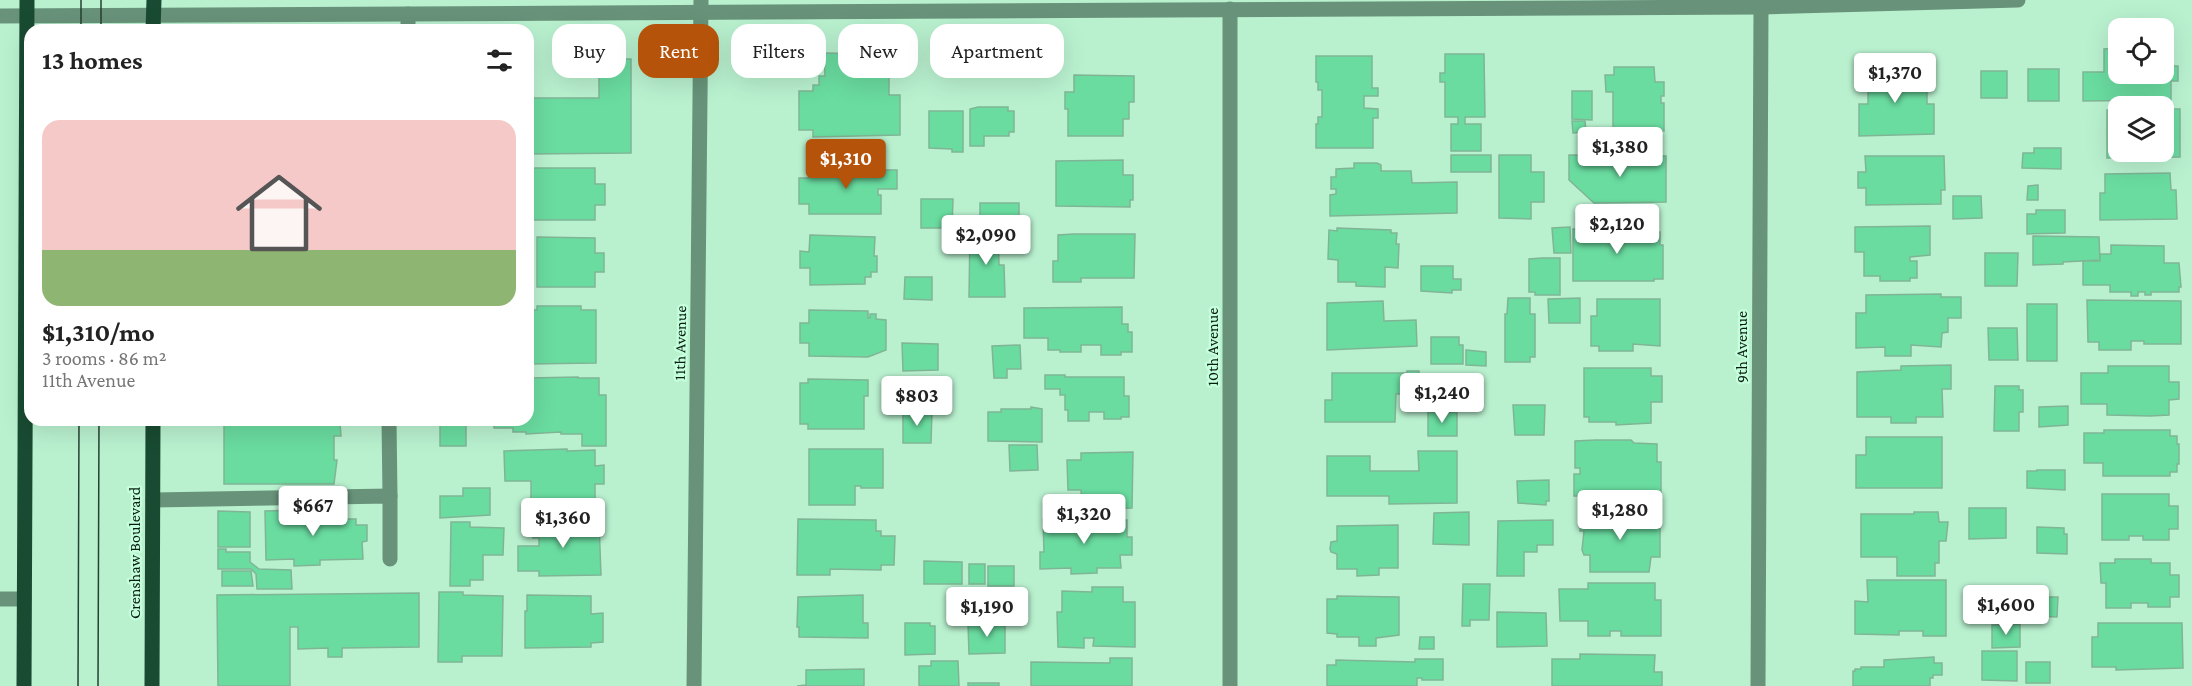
<!DOCTYPE html>
<meta charset="utf-8">
<style>
body{margin:0;font-family:"Crimson Pro",serif;background:#f2f2f2;color:#222;height:100vh;display:flex;flex-direction:column;font-size:22px;white-space:nowrap}
*{box-sizing:border-box;margin:0}
p{font-size:20px;color:#767676}
.icon{flex:none;width:33px;height:33px;fill:none;stroke:currentColor;stroke-width:2;stroke-linecap:round;stroke-linejoin:round}
.map{position:relative;flex:1;overflow:hidden}
.panel{position:absolute;left:24px;top:24px;width:510px;height:402px;display:flex;flex-direction:column;background:#fff;border-radius:18px;box-shadow:0 6px 24px #0002}
.panel>*{flex:none}
.top-card{position:absolute;left:552px;top:24px;width:570px;height:54px;display:flex;gap:12px}
.tools{position:absolute;left:2108px;top:18px;display:grid;gap:12px}
.tools a{display:grid;place-items:center;width:66px;height:66px;border-radius:12px;background:#fff;box-shadow:0 6px 24px #0002;font-size:30px}
.price{position:absolute;translate:-50% -51px;padding:0 14px;border-radius:6px;background:#fff;color:#222;font-size:20px;line-height:39px;filter:drop-shadow(0 2px 3px #0008)}
.price::after{content:'';position:absolute;left:50%;top:36px;width:18px;height:14px;margin-left:-9px;background:inherit;clip-path:polygon(0 0,100% 0,50% 100%)}
.price.active{background:#b45309;color:#fff}
ul{padding:0;list-style:none}
li{display:grid;align-content:center;gap:12px;height:318px;padding:0 18px}
li+li{border-top:2px solid #e0e0e0}
li span{display:grid;place-items:center;height:186px;border-radius:18px;color:#555}
li>.icon{margin-inline-start:auto}
span .icon{width:108px;height:108px;fill:#fffc;stroke-width:1}
li b{font-size:26px}
h2{display:flex;justify-content:space-between;align-items:center;height:72px;padding:0 18px;font-size:26px}
.chip{padding:0 21px;border-radius:18px;background:#fff;box-shadow:0 6px 24px #0002;font-size:21px;line-height:54px}
.chip.active{background:#b45309;color:#fff}
.map>svg:first-child{display:block}
.building{fill:#6adca0;stroke:#7fb595;stroke-width:1.5}
.lines{fill:none;stroke-linecap:round;stroke-linejoin:round}
.lane{stroke:#68937a;stroke-width:15}
.street{stroke:#68937a;stroke-width:15}
.primary{stroke:#194b32;stroke-width:15}
.tram{stroke:#254131;stroke-width:1.5}
.labels{text-anchor:middle;dominant-baseline:central;stroke-width:4.5;stroke-linejoin:round;paint-order:stroke}
.street-label{font-size:16px;fill:#071d11;stroke:#c6ffdc}
</style>
<div class="map">
<svg width="2192" height="686" viewBox="0 0 2192 686">
<rect width="100%" height="100%" fill="#b9f1cf"/>
<g class="building">
<polygon points="2118,48 2118,74 2163,74 2163,48 2170,48 2170,66 2178,66 2178,81 2171,81 2171,100 2083,101 2083,72 2104,72 2104,49"/>
<polygon points="824,53 872,54 872,77 889,77 889,95 900,95 900,135 813,137 813,130 799,130 799,91 813,91 813,85 819,85 819,76 825,76"/>
<polygon points="1445,54 1484,54 1485,117 1465,117 1465,124 1481,124 1481,151 1451,151 1451,124 1458,124 1458,117 1445,117 1445,82 1440,82 1440,73 1445,73"/>
<polygon points="1905,55 1905,84 1912,84 1912,91 1927,91 1927,104 1934,104 1934,134 1859,136 1859,104 1868,104 1868,84 1878,84 1878,56"/>
<polygon points="1316,56 1372,56 1372,88 1378,88 1378,96 1364,96 1364,108 1378,109 1378,118 1373,118 1373,148 1316,148 1316,124 1318,124 1318,117 1322,117 1322,90 1318,90 1318,82 1316,82"/>
<polygon points="599,59 631,59 631,153 528,154 528,98 599,98"/>
<polygon points="1614,67 1654,67 1655,82 1664,82 1664,96 1661,96 1661,103 1664,103 1664,131 1613,131 1613,92 1606,92 1605,75 1614,75"/>
<rect x="2028" y="69" width="31" height="32"/>
<rect x="1981" y="71" width="26" height="27"/>
<polygon points="1074,75 1134,76 1134,102 1129,102 1129,119 1123,119 1123,136 1068,136 1068,109 1065,109 1065,92 1074,92"/>
<polygon points="1572,91 1592,91 1592,120 1572,119"/>
<polygon points="978,107 1008,107 1008,111 1014,111 1014,132 1009,132 1009,136 984,136 984,146 970,146 970,109"/>
<polygon points="2163,109 2180,109 2180,157 2107,158 2107,110 2118,110 2118,152 2163,152"/>
<polygon points="929,111 963,111 963,152 952,152 952,149 929,148"/>
<polygon points="1572,121 1585,121 1586,132 1573,133"/>
<polygon points="2034,148 2061,148 2061,169 2022,168 2023,153 2034,153"/>
<rect x="1451" y="155" width="40" height="17"/>
<polygon points="1499,155 1531,155 1531,172 1544,172 1544,202 1531,202 1531,219 1499,218"/>
<polygon points="1569,155 1666,156 1666,202 1594,203 1569,180"/>
<polygon points="1865,156 1944,156 1945,190 1941,190 1941,204 1866,205 1866,188 1858,188 1858,172 1866,172"/>
<polygon points="1123,160 1123,175 1133,175 1133,200 1130,200 1130,207 1056,206 1056,161"/>
<polygon points="1354,163 1377,163 1381,165 1381,171 1411,171 1412,183 1457,182 1457,213 1330,216 1330,195 1336,194 1336,189 1331,189 1331,177 1336,177 1336,169 1354,168"/>
<polygon points="874,166 884,166 884,170 897,170 897,189 878,189 878,195 881,195 881,214 809,214 809,204 799,204 799,178 809,178 809,168 874,168"/>
<polygon points="528,168 595,168 595,184 605,184 605,205 595,205 595,220 529,220"/>
<polygon points="2170,173 2171,190 2176,190 2177,219 2100,220 2100,193 2105,193 2105,174"/>
<polygon points="2038,185 2038,200 2027,200 2028,186"/>
<polygon points="1953,196 1981,196 1982,218 1953,219"/>
<polygon points="921,199 953,199 952,228 921,228"/>
<rect x="980" y="203" width="39" height="21"/>
<polygon points="2036,210 2065,210 2065,233 2027,234 2027,214 2036,214"/>
<polygon points="1930,226 1930,255 1910,257 1910,261 1917,261 1917,278 1910,278 1910,281 1880,281 1880,276 1864,276 1864,252 1855,252 1855,227"/>
<polygon points="1570,227 1571,253 1554,253 1552,228"/>
<polygon points="1337,228 1391,230 1391,233 1397,233 1396,244 1399,244 1398,268 1385,267 1385,287 1356,286 1356,282 1338,282 1338,260 1328,259 1329,230 1337,231"/>
<polygon points="1573,229 1654,229 1654,232 1660,232 1660,245 1663,245 1663,279 1654,279 1654,281 1573,281"/>
<polygon points="970,231 998,231 999,265 1004,265 1005,297 969,297"/>
<polygon points="1074,234 1135,234 1134,278 1081,278 1081,282 1053,282 1053,261 1058,261 1058,235"/>
<polygon points="810,235 875,237 874,256 877,256 877,272 871,272 871,277 865,277 865,284 810,285 810,268 800,268 800,251 809,252"/>
<polygon points="2033,236 2099,237 2100,260 2063,262 2063,264 2033,265"/>
<polygon points="537,237 595,238 595,253 604,253 604,272 595,272 595,287 537,287"/>
<polygon points="2111,245 2164,246 2164,263 2179,263 2181,287 2179,287 2179,292 2151,292 2151,295 2145,295 2145,292 2138,292 2138,296 2131,296 2131,292 2110,292 2110,285 2083,285 2083,261 2100,261 2100,254 2111,254"/>
<polygon points="1985,253 2018,253 2017,286 1985,286"/>
<polygon points="1542,258 1560,258 1560,295 1535,295 1535,292 1529,292 1529,259"/>
<polygon points="1421,266 1453,266 1453,279 1461,279 1461,290 1452,290 1452,293 1421,291"/>
<polygon points="905,277 932,277 932,300 904,299"/>
<polygon points="1941,294 1941,297 1961,297 1961,318 1948,318 1948,332 1942,333 1941,347 1911,345 1911,356 1885,356 1885,347 1856,348 1856,313 1866,313 1866,295"/>
<polygon points="1508,298 1530,298 1530,314 1535,314 1535,357 1530,357 1530,362 1505,362 1505,314 1507,314"/>
<polygon points="1580,298 1580,323 1549,323 1548,299"/>
<polygon points="1597,299 1660,299 1660,346 1633,344 1633,351 1599,351 1599,346 1591,346 1591,316 1597,316"/>
<polygon points="2087,300 2181,301 2181,344 2144,344 2144,341 2131,341 2131,350 2099,350 2099,342 2088,342"/>
<polygon points="1383,301 1384,321 1416,320 1417,346 1327,350 1327,303"/>
<rect x="2027" y="304" width="30" height="57"/>
<polygon points="537,306 581,306 581,310 596,310 596,363 528,364 528,310 537,310"/>
<polygon points="1122,307 1122,324 1128,324 1128,332 1132,332 1132,352 1121,352 1121,355 1101,355 1101,345 1081,345 1081,352 1060,352 1060,350 1048,350 1048,338 1024,338 1024,308"/>
<polygon points="809,310 868,311 868,318 870,318 870,314 876,314 876,319 886,320 886,350 868,357 809,356 809,343 800,343 800,323 809,323"/>
<polygon points="1988,328 2017,328 2018,360 1989,360"/>
<polygon points="1431,337 1459,337 1459,345 1463,345 1463,364 1431,364"/>
<polygon points="902,343 938,344 938,370 903,371"/>
<polygon points="1020,345 1021,369 1007,369 1007,378 994,378 992,346"/>
<polygon points="1466,350 1486,352 1486,366 1466,365"/>
<polygon points="1951,365 1951,389 1942,389 1943,417 1916,417 1916,423 1891,423 1891,417 1857,417 1857,372 1901,370 1901,366"/>
<polygon points="2108,366 2169,366 2169,382 2179,382 2179,399 2169,400 2169,415 2150,416 2107,415 2107,404 2081,404 2081,373 2108,373"/>
<polygon points="1584,368 1651,368 1651,376 1662,376 1662,402 1651,402 1651,423 1616,425 1616,422 1589,422 1589,417 1584,417"/>
<polygon points="1407,371 1419,371 1419,375 1447,375 1447,397 1417,397 1417,394 1396,394 1395,422 1325,422 1325,400 1332,400 1332,373 1407,373"/>
<polygon points="1045,375 1065,375 1065,377 1124,377 1124,396 1129,396 1129,417 1121,417 1121,419 1104,419 1104,412 1089,412 1089,421 1068,421 1068,410 1065,410 1065,395 1060,395 1060,389 1045,389"/>
<polygon points="578,377 578,378 599,378 599,395 606,395 606,446 582,446 582,434 561,434 561,432 526,434 526,432 513,432 513,428 494,428 494,420 528,420 528,378"/>
<polygon points="808,379 868,380 868,396 864,396 864,429 808,429 808,424 800,424 800,383 808,383"/>
<polygon points="1995,386 2019,386 2019,390 2023,390 2023,412 2019,412 2019,431 1994,431"/>
<polygon points="1513,405 1545,405 1544,435 1515,435"/>
<polygon points="2068,406 2068,425 2039,427 2039,407"/>
<polygon points="1031,407 1042,409 1042,442 988,441 988,412 1001,412 1001,409 1031,409"/>
<polygon points="903,410 932,411 931,443 903,443"/>
<rect x="1428" y="412" width="29" height="24"/>
<polygon points="224,420 335,420 335,423 340,423 341,436 334,436 334,460 337,460 334,484 224,484"/>
<rect x="440" y="424" width="26" height="22"/>
<polygon points="2104,430 2170,430 2170,436 2177,436 2177,444 2179,444 2179,464 2177,464 2177,472 2170,472 2170,476 2103,476 2103,463 2084,463 2084,433 2104,433"/>
<polygon points="1866,437 1942,437 1942,488 1856,488 1856,455 1866,455"/>
<polygon points="1596,440 1631,440 1634,443 1657,444 1657,462 1661,462 1661,495 1622,495 1622,491 1609,491 1609,496 1574,496 1574,474 1580,474 1580,468 1575,468 1575,441"/>
<polygon points="1009,445 1037,445 1038,470 1010,471"/>
<polygon points="567,449 567,451 595,450 595,466 604,465 604,484 595,484 595,505 567,505 567,499 531,499 531,481 505,481 504,451"/>
<polygon points="809,449 883,449 883,488 861,488 861,486 855,486 855,505 809,505"/>
<polygon points="1418,451 1457,451 1457,503 1389,504 1389,496 1327,496 1327,456 1370,456 1370,471 1419,471"/>
<polygon points="1133,452 1132,508 1082,509 1081,490 1068,490 1067,460 1081,460 1081,453"/>
<polygon points="2037,470 2065,470 2065,490 2027,488 2027,471 2037,471"/>
<polygon points="1549,480 1549,501 1546,501 1546,505 1518,503 1517,481"/>
<polygon points="463,488 490,488 490,515 440,518 440,496 463,496"/>
<polygon points="2102,494 2169,494 2169,506 2178,506 2178,529 2169,529 2169,540 2143,540 2143,536 2129,536 2129,540 2102,540"/>
<polygon points="1969,508 2006,508 2006,538 1969,539"/>
<polygon points="336,509 337,519 356,519 356,525 367,525 367,541 362,542 363,559 320,560 320,565 294,566 294,559 266,560 265,511"/>
<polygon points="218,511 250,512 250,547 218,547"/>
<polygon points="1580,511 1649,512 1650,525 1660,525 1660,557 1651,557 1649,572 1590,572 1590,555 1584,555 1582,550 1584,531 1580,531"/>
<polygon points="1469,512 1469,545 1433,544 1434,513"/>
<polygon points="1914,512 1938,512 1939,522 1948,522 1946,541 1939,541 1939,563 1935,563 1935,576 1897,576 1897,557 1861,557 1861,514 1914,514"/>
<polygon points="1084,518 1084,520 1127,520 1127,537 1132,537 1132,555 1120,555 1121,568 1097,568 1097,573 1071,574 1071,568 1040,569 1040,552 1044,552 1043,519"/>
<polygon points="798,519 876,520 876,531 881,531 881,536 895,536 894,565 881,565 881,570 830,569 830,575 797,575"/>
<polygon points="1553,520 1553,545 1537,545 1537,552 1524,552 1524,576 1497,576 1498,521"/>
<polygon points="533,521 599,522 601,575 539,576 539,571 518,571 518,546 539,546 539,538 533,538"/>
<polygon points="451,522 470,522 470,527 504,528 503,555 483,555 483,580 470,580 470,586 450,586"/>
<polygon points="1398,525 1398,568 1379,568 1379,575 1357,576 1357,569 1337,569 1337,554 1331,552 1330,549 1331,542 1337,541 1337,526"/>
<polygon points="2037,527 2064,528 2064,534 2067,534 2067,554 2037,553"/>
<polygon points="218,549 226,549 226,552 250,552 250,562 259,569 291,570 292,589 257,589 256,574 251,569 218,569"/>
<polygon points="2115,559 2151,559 2151,563 2170,563 2170,575 2179,575 2179,597 2170,597 2170,607 2148,607 2148,603 2131,603 2131,608 2106,608 2106,583 2101,583 2100,563 2115,563"/>
<polygon points="924,561 962,562 962,584 924,584"/>
<rect x="969" y="564" width="16" height="20"/>
<rect x="988" y="566" width="26" height="20"/>
<polygon points="222,571 251,571 253,586 222,586"/>
<polygon points="1867,580 1946,580 1946,636 1923,636 1923,631 1899,631 1899,635 1855,634 1855,601 1868,602"/>
<polygon points="1588,583 1655,583 1655,600 1661,600 1661,636 1621,636 1621,631 1610,631 1610,636 1588,636 1588,621 1560,621 1559,589 1588,589"/>
<polygon points="1463,584 1490,584 1489,620 1470,620 1470,626 1462,626"/>
<polygon points="1092,587 1123,587 1123,602 1135,602 1135,647 1093,646 1094,638 1084,638 1084,648 1058,647 1057,612 1062,612 1062,591 1092,592"/>
<polygon points="439,592 463,592 463,595 503,596 502,656 462,656 462,662 438,662"/>
<polygon points="419,593 419,647 342,648 342,657 328,657 328,648 298,649 298,627 290,627 290,686 218,686 217,595"/>
<polygon points="527,595 591,596 591,614 603,613 603,642 591,643 591,647 525,648 525,611 527,611"/>
<polygon points="863,595 863,623 868,623 868,638 799,637 799,627 797,627 798,597"/>
<polygon points="1337,596 1399,597 1399,635 1376,638 1376,646 1359,646 1359,637 1337,637 1337,634 1327,633 1327,599 1337,599"/>
<polygon points="2030,597 2058,597 2057,617 2029,616"/>
<polygon points="1497,612 1546,613 1547,646 1497,647"/>
<polygon points="905,623 930,623 930,626 935,626 935,654 905,655"/>
<polygon points="1005,623 1005,653 969,654 968,624"/>
<polygon points="2098,623 2182,623 2183,668 2116,670 2116,667 2092,667 2092,637 2098,637"/>
<polygon points="2020,624 2020,647 1992,648 1992,625"/>
<polygon points="1420,637 1434,637 1434,649 1419,649"/>
<polygon points="1982,651 2017,651 2017,681 1982,680"/>
<polygon points="1580,654 1655,655 1654,672 1662,672 1662,686 1552,686 1552,659 1580,659"/>
<polygon points="1934,657 1934,663 1942,663 1942,675 1933,675 1933,678 1930,678 1930,686 1853,686 1853,671 1855,671 1855,669 1861,669 1861,667 1884,667 1884,660"/>
<polygon points="1110,658 1132,658 1132,686 1031,686 1031,662 1110,663"/>
<polygon points="1415,659 1443,659 1443,680 1422,680 1422,678 1417,678 1417,686 1327,686 1327,665 1336,665 1336,660 1415,662"/>
<polygon points="931,661 958,661 959,686 919,686 919,666 931,666"/>
<rect x="2026" y="662" width="24" height="21"/>
<polygon points="864,669 864,686 797,686 806,685 806,670"/>
<rect x="968" y="683" width="31" height="3"/>
</g>
<g class="lines">
<g class="lane">
<polyline points="408,14 408,30"/>
<polyline points="389,420 390,496"/>
<polyline points="153,500 390,496 390,559"/>
<polyline points="0,599 24,599"/>
</g>
<g class="street">
<polyline points="0,16 1761,7 2018,0"/>
<polyline points="694,686 701,0"/>
<polyline points="1230,686 1230,9"/>
<polyline points="1758,686 1761,7"/>
</g>
<g class="primary">
<polyline points="153,30 154,0"/>
<polyline points="24,686 27,0"/>
<polyline points="152,686 153,420"/>
</g>
<g class="tram">
<polyline points="81,0 81,30"/>
<polyline points="101,0 101,30"/>
<polyline points="78,686 79,420"/>
<polyline points="98,686 99,420"/>
</g>
</g>
<g class="labels">
<g class="street-label">
<text transform="translate(680 343) rotate(-89)">11th Avenue</text>
<text transform="translate(1212 347) rotate(-90)">10th Avenue</text>
<text transform="translate(1741 347) rotate(-90)">9th Avenue</text>
<text transform="translate(134 553) rotate(-90)">Crenshaw Boulevard</text>
</g>
</g>
</svg>
<div class="tools">
<a><svg class="icon" aria-label="locate" viewBox="0 0 24 24"><circle cx="12" cy="12" r="6"/><path d="M12 2v4M12 18v4M2 12h4M18 12h4"/></svg></a>
<a><svg class="icon" aria-label="layers" viewBox="0 0 24 24"><path d="M12 4l9 5-9 5-9-5zM3 14l9 5 9-5"/></svg></a>
</div>
<b class="price" style="left:1895px;top:104px">$1,370</b>
<b class="price" style="left:1620px;top:178px">$1,380</b>
<b class="price active" style="left:846px;top:190px">$1,310</b>
<b class="price" style="left:1617px;top:255px">$2,120</b>
<b class="price" style="left:986px;top:266px">$2,090</b>
<b class="price" style="left:1442px;top:424px">$1,240</b>
<b class="price" style="left:917px;top:427px">$803</b>
<b class="price" style="left:313px;top:537px">$667</b>
<b class="price" style="left:1620px;top:541px">$1,280</b>
<b class="price" style="left:1084px;top:545px">$1,320</b>
<b class="price" style="left:563px;top:549px">$1,360</b>
<b class="price" style="left:2006px;top:636px">$1,600</b>
<b class="price" style="left:987px;top:638px">$1,190</b>
<div class="top-card">
<a class="chip">Buy</a>
<a class="chip active">Rent</a>
<a class="chip">Filters</a>
<a class="chip">New</a>
<a class="chip">Apartment</a>
</div>
<section class="panel">
<h2>13 homes<svg class="icon" aria-label="filters" viewBox="0 0 24 24"><path d="M4 7h16M4 17h16"/><circle cx="9" cy="7" r="2"/><circle cx="15" cy="17" r="2"/></svg></h2>
<ul>
<li><span style="background:linear-gradient(#f6c9c9 70%,#8fb573 0)"><svg class="icon" aria-label="home" viewBox="0 0 24 24"><path d="M3 11l9-7 9 7M6 9v11h12V9"/></svg></span><div><b>$1,310/mo</b><p>3 rooms · 86 m²</p><p>11th Avenue</p></div></li>
</ul>
</section>
</div>
